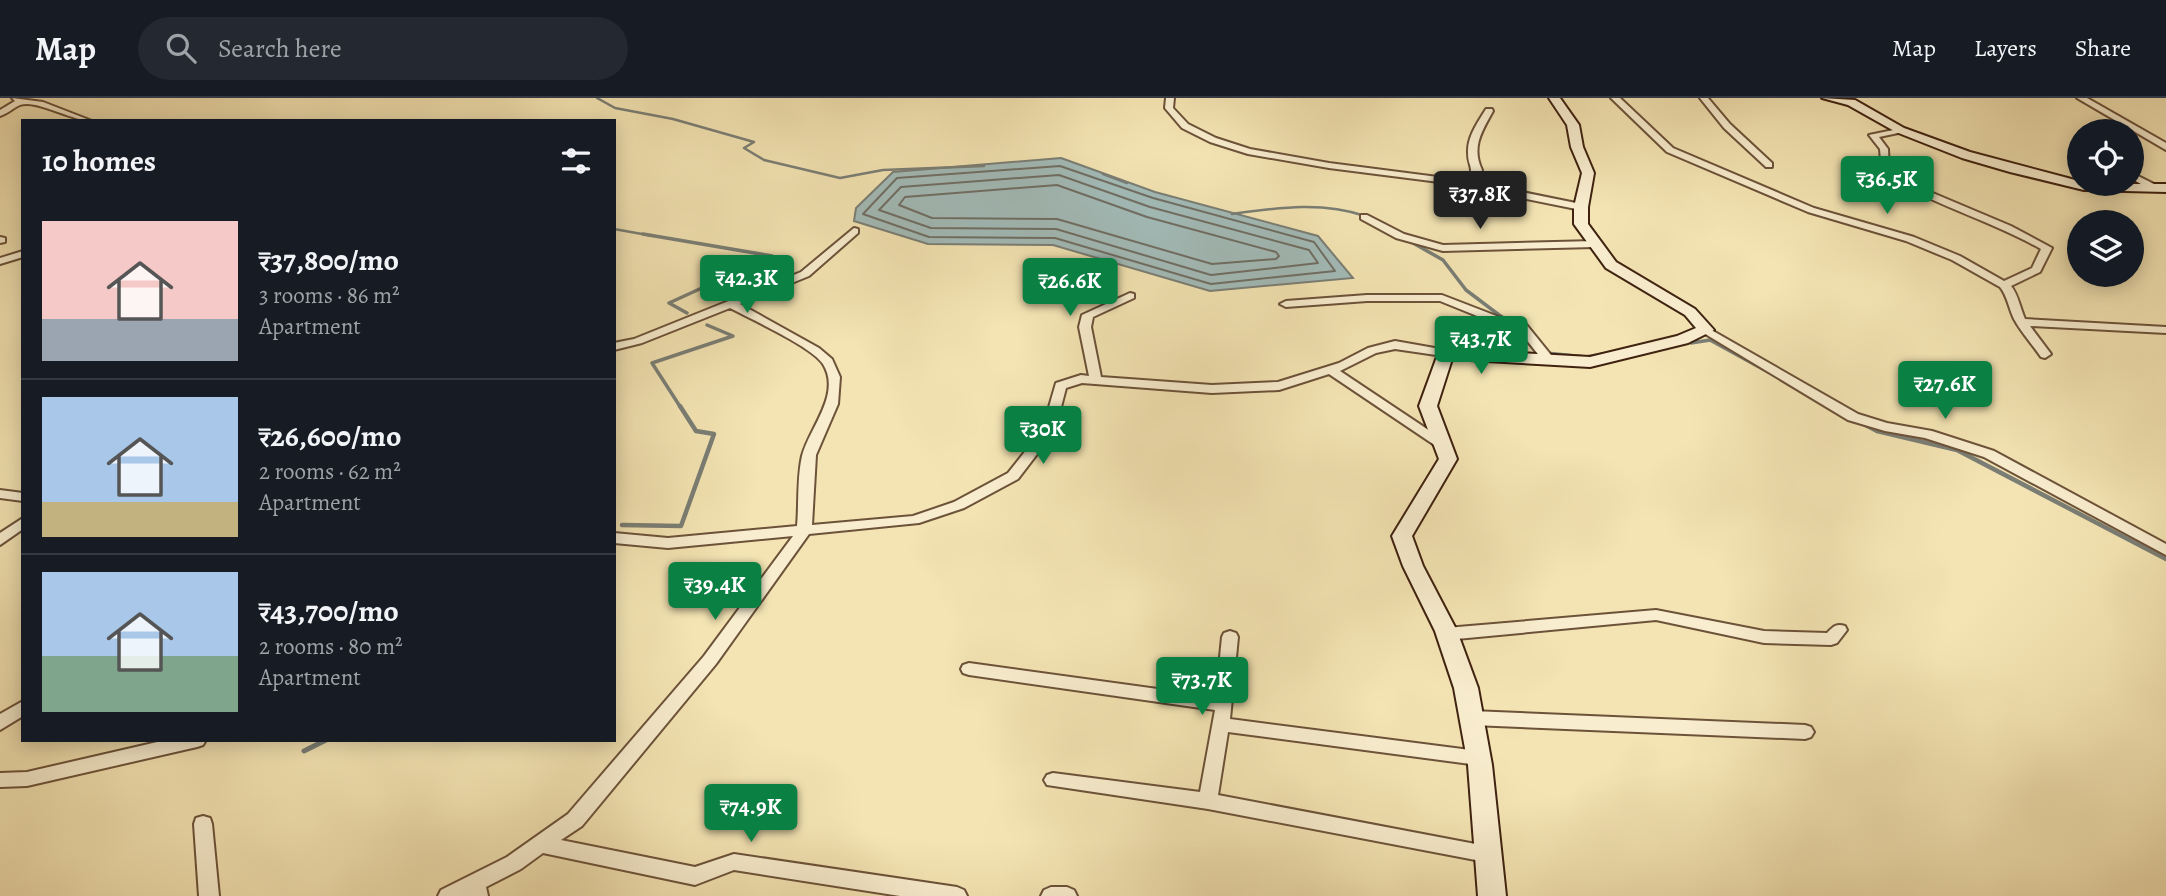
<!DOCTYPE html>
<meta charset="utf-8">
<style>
body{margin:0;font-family:Alegreya,serif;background:#242831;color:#f1f3f6;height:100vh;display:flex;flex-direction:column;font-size:26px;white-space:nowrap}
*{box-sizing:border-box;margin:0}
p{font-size:23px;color:#9ea1a6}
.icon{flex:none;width:38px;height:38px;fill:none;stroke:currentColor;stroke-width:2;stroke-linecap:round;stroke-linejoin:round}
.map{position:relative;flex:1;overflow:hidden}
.drawer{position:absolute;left:21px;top:21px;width:595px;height:623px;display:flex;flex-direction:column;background:#171b24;border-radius:0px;box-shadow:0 4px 18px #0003}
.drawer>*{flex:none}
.controls{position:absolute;left:2067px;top:21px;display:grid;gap:14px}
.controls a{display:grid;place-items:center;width:77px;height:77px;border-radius:50%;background:#171b24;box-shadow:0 4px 18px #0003;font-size:35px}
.price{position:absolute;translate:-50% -60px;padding:0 16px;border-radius:7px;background:#0b8043;color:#fff;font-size:23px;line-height:46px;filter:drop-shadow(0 2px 4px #0008)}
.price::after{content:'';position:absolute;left:50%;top:42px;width:21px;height:16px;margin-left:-10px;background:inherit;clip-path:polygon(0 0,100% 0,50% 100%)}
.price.selected{background:#222;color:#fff}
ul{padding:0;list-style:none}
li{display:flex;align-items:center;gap:21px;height:175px;padding:0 21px}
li+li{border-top:2px solid #363941}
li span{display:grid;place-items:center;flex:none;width:196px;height:140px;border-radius:0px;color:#555}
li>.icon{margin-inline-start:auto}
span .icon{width:84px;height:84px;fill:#fffc;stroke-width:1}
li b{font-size:30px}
h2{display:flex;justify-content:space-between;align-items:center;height:84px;padding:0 21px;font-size:30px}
header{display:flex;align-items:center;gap:42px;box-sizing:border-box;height:98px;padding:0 35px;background:#171b24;border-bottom:2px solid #363941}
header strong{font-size:33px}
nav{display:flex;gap:38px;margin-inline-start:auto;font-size:24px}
.search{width:490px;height:63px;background:#242831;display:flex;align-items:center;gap:18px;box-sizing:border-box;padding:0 24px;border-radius:38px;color:#9ea1a6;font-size:26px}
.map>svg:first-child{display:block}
.water{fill:#a2bbb8;stroke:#7a7e75;stroke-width:2}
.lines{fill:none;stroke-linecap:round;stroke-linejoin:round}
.shore{stroke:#706e64;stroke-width:2}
.stream-far3{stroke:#7a7e75;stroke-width:2.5}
.stream-far2{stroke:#7a7e75;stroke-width:3.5}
.stream-far1{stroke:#7a7e75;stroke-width:4.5}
.stream{stroke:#7a7e75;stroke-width:5}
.street-casing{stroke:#6c5239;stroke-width:4}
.secondary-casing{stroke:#3f2210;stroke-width:4}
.street{fill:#f8edce;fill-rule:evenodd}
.secondary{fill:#f8edce;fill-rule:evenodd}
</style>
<header>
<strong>Map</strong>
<div class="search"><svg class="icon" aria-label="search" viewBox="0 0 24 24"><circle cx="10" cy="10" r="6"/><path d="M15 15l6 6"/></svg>Search here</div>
<nav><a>Map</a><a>Layers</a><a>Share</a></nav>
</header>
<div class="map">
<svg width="2166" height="798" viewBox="0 0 2166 798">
<rect width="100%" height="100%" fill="#f4e4b3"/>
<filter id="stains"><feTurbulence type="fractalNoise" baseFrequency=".00286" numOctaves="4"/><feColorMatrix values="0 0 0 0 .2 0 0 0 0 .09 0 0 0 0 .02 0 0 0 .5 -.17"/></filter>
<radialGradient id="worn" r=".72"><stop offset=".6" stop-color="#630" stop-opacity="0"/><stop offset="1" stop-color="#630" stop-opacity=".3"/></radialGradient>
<polygon class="water" points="1061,60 1155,94 1318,138 1353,180 1210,193 1053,147 928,146 854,123 856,110 893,74"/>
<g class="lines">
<g class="shore">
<polygon points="1060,68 1153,100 1314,144 1335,173 1211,186 1055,140 929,139 863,116 897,80"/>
<polygon points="1059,77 1150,109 1309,152 1318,165 1211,177 1056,131 931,130 879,112 901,89"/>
<polygon points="1057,87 1147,119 1276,154 1279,158 1276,161 1212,166 1057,121 932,120 899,107 905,99"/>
</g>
<g class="stream-far3">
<polyline points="597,0 615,10 673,21 754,44 744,50 764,62 840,80 883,72 984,68"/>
<polyline points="1103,76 1127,85"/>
<path d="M1232 116C1277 110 1321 103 1365 118"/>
<polyline points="614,131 653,138"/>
</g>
<g class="stream-far2">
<polyline points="643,136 772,158 669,205 687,215"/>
<polyline points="1406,141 1443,162 1466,192 1519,232 1536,254 1586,259 1603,256"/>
<polyline points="1691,245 1710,242 1788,285"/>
<polyline points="681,310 652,265 733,238 707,227"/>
</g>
<g class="stream-far1">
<polyline points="1860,324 1877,333 1957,352 2166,461"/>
<polyline points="622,427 681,428 714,336 696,333 680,308"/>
</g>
<polyline class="stream" points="304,653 326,642"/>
<defs>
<g id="street">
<path d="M12 0 43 4 92 23C72 23 36 1 20 7 13 10 7 16 0 18V12L15 3Z"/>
<path d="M1166 0H1174L1173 10 1188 26 1216 40 1250 51 1329 65 1469 83C1474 67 1468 69 1468 55 1467 39 1478 24 1486 11H1492L1493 13C1482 33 1471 49 1482 72L1478 85 1581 106 1586 109 1581 112 1447 85 1329 70 1248 56 1210 44 1182 30 1165 10Z"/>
<path d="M1611 0H1620L1673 50 1814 110 1914 139 1960 158 2004 183 2032 170 2041 151C1990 122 1932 107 1882 75L1880 51 1869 37 1903 30V34L1879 39 1888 51 1889 72 1928 93 2011 128 2052 150 2040 174 2011 188C2018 196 2020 210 2025 221L2166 229V235L2030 228 2051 256 2045 260 2041 259C2032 246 2021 234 2014 221 2009 211 2007 197 2000 189L1952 162 1906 143 1808 114 1667 54Z"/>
<polygon points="1700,0 1708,0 1730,26 1772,65 1772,69 1766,69 1724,30"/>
<polygon points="2077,0 2087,0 2166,45 2166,52"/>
<polygon points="2077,47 2079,47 2079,53 2073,50"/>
<polygon points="2132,75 2154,86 2156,88 2148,90 2132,81"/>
<polygon points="1361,117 1367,117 1404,136 1443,147 1595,143 1600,146 1595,149 1443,153 1396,140 1361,121"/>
<path d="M854 130 858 131V135L809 178 740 206 819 250 832 261 840 279 838 306 816 357 812 427 913 418 954 404 1008 375 1031 346 1049 309 1056 285 1081 277 1089 278 1079 229 1082 217 1130 195 1134 196V200L1093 219 1091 229 1101 279 1212 287 1278 284 1339 265 1368 250 1395 243 1446 252 1450 253V259L1395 251 1376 255 1340 273 1448 345 1446 348H1436L1329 276 1279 292 1212 295 1082 285 1066 290 1061 309 1044 347 1018 381 964 410 919 425 809 436 716 566 582 728 561 742 695 769 734 756 957 789 964 792 967 798H900L734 772 695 787 543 755 521 771 486 789 488 798H438L441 792 507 759 568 716 704 558 793 438 668 450 614 445V435L668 440 797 428C799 406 797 380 802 358 809 330 842 296 823 266 812 249 751 221 730 210L642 245 614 252V245L634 241 801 174Z"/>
<polygon points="0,139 5,140 5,144 0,145"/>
<polygon points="23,153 23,159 0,166 0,160"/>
<polygon points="1367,197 1442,197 1499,219 1525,225 1555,262 1549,266 1545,265 1517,230 1492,224 1440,203 1367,203 1286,209 1280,206 1286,203"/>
<polygon points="1706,229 1858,316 1887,325 1932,333 1994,353 2166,446 2166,457 1984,359 1925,340 1885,333 1848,322 1702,234 1700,232"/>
<polygon points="0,392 23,395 23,403 0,400"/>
<polygon points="23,420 23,431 0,447 0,435"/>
<path d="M1656 512 1764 533 1827 535C1833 529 1836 525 1845 528L1847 532 1837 545 1831 547 1764 545 1656 522 1446 542 1440 540 1438 536 1440 532 1446 530Z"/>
<polygon points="1230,533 1236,535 1238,539 1230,621 1478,653 1484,655 1487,660 1484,665 1478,667 1228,634 1218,697 1486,748 1493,750 1496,756 1493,762 1486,764 1208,711 1047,687 1044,682 1047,677 1053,675 1200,694 1215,612 969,577 963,575 961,571 963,567 969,565 1216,599 1222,539 1224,535"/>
<polygon points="23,603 23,618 0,632 0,616"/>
<polygon points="1472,613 1805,627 1811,629 1814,634 1811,639 1805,641 1472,627 1466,625 1463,620 1466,615"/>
<polygon points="166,642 206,642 203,647 197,649 27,688 0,689 0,675 27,674"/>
<polygon points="203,718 210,720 212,726 219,798 199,798 194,726 196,720"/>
<polygon points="1051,789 1067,789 1074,792 1077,798 1041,798 1044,792"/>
</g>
<g id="secondary">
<polygon points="1549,0 1560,0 1579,27 1583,49 1594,75 1588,109 1588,126 1616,164 1695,211 1714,232 1688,245 1590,269 1452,261 1437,308 1457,361 1412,438 1423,468 1457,533 1478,590 1492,667 1506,798 1478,798 1468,667 1454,590 1435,533 1403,468 1392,438 1439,361 1419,308 1438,256 1446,251 1590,259 1677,238 1696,230 1685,217 1606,170 1574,126 1574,109 1582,75 1571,49 1567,27"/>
<polygon points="1822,0 1855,2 1904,30 1970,54 2079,83 2079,86 2166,86 2166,94 2084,92 2010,74 1962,60 1896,34 1848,7"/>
</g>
</defs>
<use href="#street" class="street-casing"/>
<use href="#secondary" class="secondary-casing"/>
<use href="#street" class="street"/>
<use href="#secondary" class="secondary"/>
</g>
<rect width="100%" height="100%" filter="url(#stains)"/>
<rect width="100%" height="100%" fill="url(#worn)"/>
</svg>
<div class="controls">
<a><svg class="icon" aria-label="locate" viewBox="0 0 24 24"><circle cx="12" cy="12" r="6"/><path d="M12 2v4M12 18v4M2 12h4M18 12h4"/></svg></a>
<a><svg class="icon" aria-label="layers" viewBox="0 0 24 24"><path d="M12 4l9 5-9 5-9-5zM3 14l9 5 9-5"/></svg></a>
</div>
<b class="price" style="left:1887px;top:118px">₹36.5K</b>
<b class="price selected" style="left:1480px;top:133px">₹37.8K</b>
<b class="price" style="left:747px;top:217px">₹42.3K</b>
<b class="price" style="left:1070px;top:220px">₹26.6K</b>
<b class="price" style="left:1481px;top:278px">₹43.7K</b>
<b class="price" style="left:1945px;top:323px">₹27.6K</b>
<b class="price" style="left:1043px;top:368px">₹30K</b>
<b class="price" style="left:715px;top:524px">₹39.4K</b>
<b class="price" style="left:1202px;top:619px">₹73.7K</b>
<b class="price" style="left:751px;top:746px">₹74.9K</b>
<section class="drawer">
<h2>10 homes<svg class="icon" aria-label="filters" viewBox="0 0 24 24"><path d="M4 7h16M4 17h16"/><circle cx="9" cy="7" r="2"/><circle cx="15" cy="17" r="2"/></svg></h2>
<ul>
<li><span style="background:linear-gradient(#f6c9c9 70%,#9aa5b1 0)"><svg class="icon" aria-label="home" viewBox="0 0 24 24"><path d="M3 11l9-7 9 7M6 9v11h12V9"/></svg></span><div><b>₹37,800/mo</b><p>3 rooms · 86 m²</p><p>Apartment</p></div></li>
<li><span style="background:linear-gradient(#a9c7e8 75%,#c2b280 0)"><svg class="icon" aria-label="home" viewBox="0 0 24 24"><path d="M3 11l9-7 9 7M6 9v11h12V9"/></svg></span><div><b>₹26,600/mo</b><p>2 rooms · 62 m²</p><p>Apartment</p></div></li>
<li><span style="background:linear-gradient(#a9c7e8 60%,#7fa58c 0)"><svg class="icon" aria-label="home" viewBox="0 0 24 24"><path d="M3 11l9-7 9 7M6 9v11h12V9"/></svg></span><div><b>₹43,700/mo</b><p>2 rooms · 80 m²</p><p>Apartment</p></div></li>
</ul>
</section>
</div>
